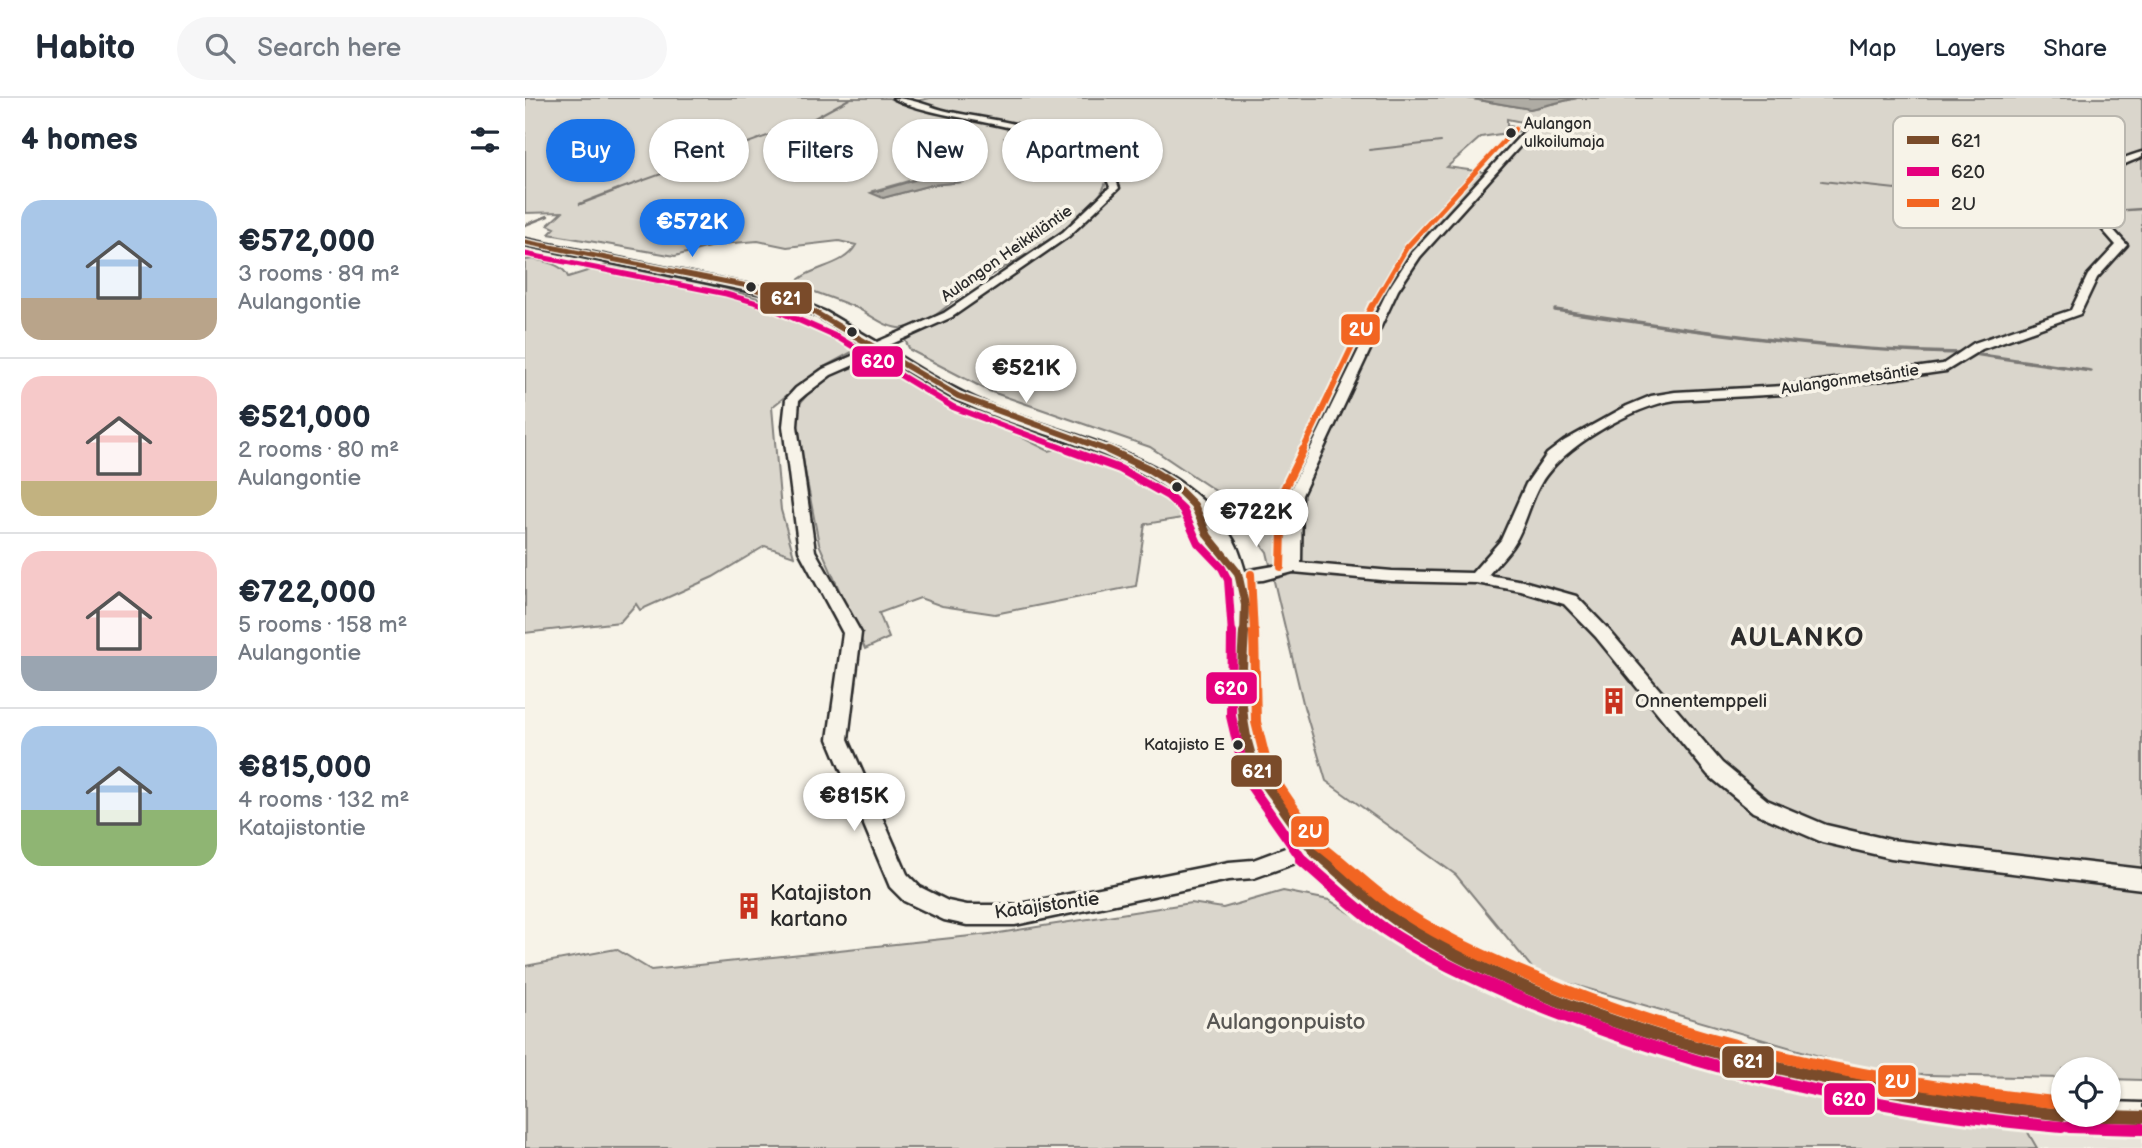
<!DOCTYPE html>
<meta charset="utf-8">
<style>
body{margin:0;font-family:"Balsamiq Sans",sans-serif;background:#f6f6f7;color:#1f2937;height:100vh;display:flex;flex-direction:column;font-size:26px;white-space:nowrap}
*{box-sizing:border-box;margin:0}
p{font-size:23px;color:#747a83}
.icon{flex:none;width:38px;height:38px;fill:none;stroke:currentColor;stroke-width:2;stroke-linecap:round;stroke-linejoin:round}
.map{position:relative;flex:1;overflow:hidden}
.panel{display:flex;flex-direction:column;background:#fff;width:525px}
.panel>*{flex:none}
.top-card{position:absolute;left:21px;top:21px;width:665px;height:63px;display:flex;gap:14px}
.fabs{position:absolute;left:1526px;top:959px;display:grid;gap:14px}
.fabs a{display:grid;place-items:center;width:70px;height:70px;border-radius:50%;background:#fff;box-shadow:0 2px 5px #0004;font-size:35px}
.price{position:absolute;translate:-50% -60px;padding:0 16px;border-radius:24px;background:#fff;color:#222;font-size:23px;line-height:46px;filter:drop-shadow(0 2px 4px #0008)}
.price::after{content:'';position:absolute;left:50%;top:42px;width:21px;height:16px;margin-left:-10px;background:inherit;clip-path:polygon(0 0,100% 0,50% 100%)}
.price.active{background:#1a73e8;color:#fff}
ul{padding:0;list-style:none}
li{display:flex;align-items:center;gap:21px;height:175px;padding:0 21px}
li+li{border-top:2px solid #e0e1e3}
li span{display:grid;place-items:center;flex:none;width:196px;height:140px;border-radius:21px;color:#555}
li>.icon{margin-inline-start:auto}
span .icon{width:84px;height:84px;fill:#fffc;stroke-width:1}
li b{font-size:30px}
h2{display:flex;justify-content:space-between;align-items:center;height:84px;padding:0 21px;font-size:30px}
.chip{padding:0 24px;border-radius:32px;background:#fff;box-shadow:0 2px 5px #0004;font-size:24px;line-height:63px}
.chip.active{background:#1a73e8;color:#fff}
header{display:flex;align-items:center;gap:42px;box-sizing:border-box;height:98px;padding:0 35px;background:#fff;border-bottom:2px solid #e0e1e3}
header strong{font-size:33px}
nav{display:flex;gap:38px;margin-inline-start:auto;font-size:24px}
.search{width:490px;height:63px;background:#f6f6f7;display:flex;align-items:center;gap:18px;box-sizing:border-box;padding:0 24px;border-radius:38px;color:#747a83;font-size:26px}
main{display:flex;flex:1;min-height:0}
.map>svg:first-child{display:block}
.built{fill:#e8e4da}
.green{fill:#dad6cc;stroke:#82807c;stroke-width:2;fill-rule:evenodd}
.water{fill:#afaca4;stroke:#7a7874;stroke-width:2}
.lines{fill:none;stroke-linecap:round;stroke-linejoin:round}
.stream-far2{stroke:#7a7874;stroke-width:2}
.stream-far1{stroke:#7a7874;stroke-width:2.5}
.stream{stroke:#7a7874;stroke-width:3.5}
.minor-casing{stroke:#2b2b2b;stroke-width:5}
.minor{fill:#f7f3e8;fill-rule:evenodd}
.bus-1-far4-casing{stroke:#f7f3e8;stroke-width:8}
.bus-1-far3-casing{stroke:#f7f3e8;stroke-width:10}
.bus-1-far2-casing{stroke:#f7f3e8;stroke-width:12}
.bus-1-far1-casing{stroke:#f7f3e8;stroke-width:15}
.bus-1-casing{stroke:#f7f3e8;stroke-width:18}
.bus-2-far4-casing{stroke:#f7f3e8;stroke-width:8}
.bus-2-far3-casing{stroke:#f7f3e8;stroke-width:10}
.bus-2-far2-casing{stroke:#f7f3e8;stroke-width:12}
.bus-2-far1-casing{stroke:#f7f3e8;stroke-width:15}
.bus-2-casing{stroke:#f7f3e8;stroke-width:18}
.bus-3-far5-casing{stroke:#f7f3e8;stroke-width:7}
.bus-3-far4-casing{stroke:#f7f3e8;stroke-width:8}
.bus-3-far3-casing{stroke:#f7f3e8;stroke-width:10}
.bus-3-far2-casing{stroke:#f7f3e8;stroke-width:12}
.bus-3-far1-casing{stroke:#f7f3e8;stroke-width:15}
.bus-3-casing{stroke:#f7f3e8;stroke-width:18}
.bus-1-far4{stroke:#7a4b2a;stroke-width:5}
.bus-1-far3{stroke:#7a4b2a;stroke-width:6}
.bus-1-far2{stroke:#7a4b2a;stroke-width:8}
.bus-1-far1{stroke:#7a4b2a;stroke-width:10}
.bus-1{stroke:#7a4b2a;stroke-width:12}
.bus-2-far4{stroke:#e5007d;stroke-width:5}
.bus-2-far3{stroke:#e5007d;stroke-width:6}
.bus-2-far2{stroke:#e5007d;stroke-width:8}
.bus-2-far1{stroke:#e5007d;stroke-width:10}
.bus-2{stroke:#e5007d;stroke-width:12}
.bus-3-far5{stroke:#f26522;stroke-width:4.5}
.bus-3-far4{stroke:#f26522;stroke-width:5}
.bus-3-far3{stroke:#f26522;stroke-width:6}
.bus-3-far2{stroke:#f26522;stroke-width:8}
.bus-3-far1{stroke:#f26522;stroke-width:10}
.bus-3{stroke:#f26522;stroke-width:12}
.bus-dot{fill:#2b2b2b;stroke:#f7f3e8;stroke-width:2.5}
.labels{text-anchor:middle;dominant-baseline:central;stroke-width:7;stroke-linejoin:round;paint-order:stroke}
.far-bus-label{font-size:16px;fill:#2b2b2b;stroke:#f7f3e8;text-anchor:start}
.far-street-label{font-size:16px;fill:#2b2b2b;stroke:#f7f3e8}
.bus-label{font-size:17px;fill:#2b2b2b;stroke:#f7f3e8;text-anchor:end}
.poi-label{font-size:19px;fill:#2b2b2b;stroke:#f7f3e8;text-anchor:start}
.street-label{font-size:19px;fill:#2b2b2b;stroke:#f7f3e8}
.near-poi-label{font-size:23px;fill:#2b2b2b;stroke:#f7f3e8;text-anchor:start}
.near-park-label{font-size:23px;fill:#575653;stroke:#f7f3e8}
.district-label{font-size:26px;font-weight:bold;letter-spacing:2px;fill:#2b2b2b;stroke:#f7f3e8}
.key{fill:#f7f3e8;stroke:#bab7af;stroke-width:2}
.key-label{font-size:19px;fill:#2b2b2b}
.line-badge{stroke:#f7f3e8;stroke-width:2.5}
.badge-label{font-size:19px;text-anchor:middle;font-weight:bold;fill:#fff}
</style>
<header>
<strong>Habito</strong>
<div class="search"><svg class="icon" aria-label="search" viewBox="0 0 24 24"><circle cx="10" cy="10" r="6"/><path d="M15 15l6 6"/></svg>Search here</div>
<nav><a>Map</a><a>Layers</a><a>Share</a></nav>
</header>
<main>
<section class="panel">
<h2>4 homes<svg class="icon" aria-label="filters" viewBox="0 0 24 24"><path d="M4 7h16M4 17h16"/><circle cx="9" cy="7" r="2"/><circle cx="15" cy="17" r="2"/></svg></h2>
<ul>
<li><span style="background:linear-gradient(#a9c7e8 70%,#b9a48a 0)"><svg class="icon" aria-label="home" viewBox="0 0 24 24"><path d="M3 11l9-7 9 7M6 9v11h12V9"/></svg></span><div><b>€572,000</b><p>3 rooms · 89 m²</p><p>Aulangontie</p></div></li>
<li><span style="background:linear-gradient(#f6c9c9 75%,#c2b280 0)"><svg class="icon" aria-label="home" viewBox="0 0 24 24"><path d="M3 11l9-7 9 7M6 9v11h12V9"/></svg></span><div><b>€521,000</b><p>2 rooms · 80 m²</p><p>Aulangontie</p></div></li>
<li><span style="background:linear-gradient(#f6c9c9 75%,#9aa5b1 0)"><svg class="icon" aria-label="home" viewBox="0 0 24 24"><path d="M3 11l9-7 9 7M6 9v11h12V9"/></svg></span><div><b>€722,000</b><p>5 rooms · 158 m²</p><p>Aulangontie</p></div></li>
<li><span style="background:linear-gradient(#a9c7e8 60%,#8fb573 0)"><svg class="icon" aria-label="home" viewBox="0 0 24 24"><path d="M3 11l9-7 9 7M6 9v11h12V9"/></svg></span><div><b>€815,000</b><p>4 rooms · 132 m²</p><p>Katajistontie</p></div></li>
</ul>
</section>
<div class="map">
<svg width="1617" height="1050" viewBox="0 0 1617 1050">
<rect width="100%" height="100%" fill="#f7f3e8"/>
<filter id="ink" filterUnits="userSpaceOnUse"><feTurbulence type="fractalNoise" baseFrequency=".0143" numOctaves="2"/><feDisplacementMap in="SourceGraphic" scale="14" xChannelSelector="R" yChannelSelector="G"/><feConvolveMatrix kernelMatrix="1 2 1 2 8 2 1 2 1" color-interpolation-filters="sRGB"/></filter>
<g filter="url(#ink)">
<polygon class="built" points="1493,1018 1617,1024 1617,1050 1512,1050"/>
<g class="green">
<path d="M0 0H364L378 6 405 0H942L1005 11 1052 0H1617V982L1584 981V971H1538V980L1356 976 1012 876 931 777 801 683 779 609 742 454 701 400 625 349 464 293 385 252 380 242C449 205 539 147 593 90 590 49 489 23 455 19L501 34 480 40C492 47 505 43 519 43 541 44 567 64 582 80 574 124 477 168 442 192 423 206 404 228 379 230 362 232 344 215 330 209 310 201 289 194 269 186 286 167 318 170 331 147L314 143 262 149 233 143 196 146 150 158 24 136 30 130 23 127 37 114 0 115ZM982 21 1021 29 1014 32 1009 28 965 75 922 69 956 39 995 33 992 29 982 28ZM427 71 437 84 406 87 358 100 348 93Z"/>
<path d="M8 161C20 164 38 166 43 179L88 165 183 186 243 203 338 248 295 271 247 309 256 412 269 458 240 448 188 479 115 512 111 506 95 524 0 535V162Z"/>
<path d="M349 257 421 302 524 353 539 349 554 353 615 377 640 394 663 419 620 426 611 488 470 516 417 508 395 500 354 515 364 540 340 551 294 446 269 315C290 279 312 273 349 257Z"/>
<polygon points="758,793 804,802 903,863 1007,913 1097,942 1362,1010 1493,1017 1512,1050 0,1050 0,868 91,851 126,872 474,835 666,805 698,810"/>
</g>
<g class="water">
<polygon points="942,0 1052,0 1005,11"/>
<polygon points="427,71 442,71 435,77 437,84 406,87 358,100 346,95"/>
</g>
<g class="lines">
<g class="stream-far2">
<polyline points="844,52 916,44"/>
<polyline points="1297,83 1389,93"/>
<polyline points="89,93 284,23 326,0"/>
</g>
<g class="stream-far1">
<polyline points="1373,91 1529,116 1563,115"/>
<polyline points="55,106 94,91"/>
<polyline points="1572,114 1617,111"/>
<polyline points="0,127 23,118"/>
</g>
<g class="stream">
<path d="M1030 212C1165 232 1300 253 1437 255"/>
<polyline points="1449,256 1566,273"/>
</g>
<defs>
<path id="minor" d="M368 0C389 0 406 10 426 14 475 24 577 33 594 90L544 138 427 219 360 249C393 270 426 291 463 306 546 341 661 355 709 443 714 452 717 463 720 473L760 466 763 397 863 192 887 155 1006 26 1013 28 895 159 873 192 777 397 776 465 867 473 947 475 976 442 1001 386 1022 356 1039 343 1102 308 1126 298 1150 294 1259 288 1418 266 1449 245 1546 212 1563 177 1591 147 1555 106C1559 75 1590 62 1617 54V59C1594 68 1567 78 1565 106L1602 147 1572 180 1555 216 1457 251 1421 273 1259 296 1150 302C1109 308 1038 348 1016 385 1005 403 1001 426 990 444 983 456 972 466 963 477L998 483 1051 498 1083 531 1197 665 1242 702 1301 727 1366 742 1617 771V791L1366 760 1297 744 1228 714 1183 677 1071 539 1039 506 996 493 951 485 867 483 768 474 738 482 722 483C732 544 717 613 741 672 747 687 781 736 793 748 805 759 819 768 832 778 845 790 859 803 874 812 923 845 980 870 1035 892 1196 955 1366 989 1538 1003V1017H1584V1004L1617 1005V1033L1538 1031 1446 1022 1334 1004 1213 976 1088 937 962 885 858 827 779 762 729 780 704 782 490 827H442L419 822 379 803 365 789 303 641 318 535 274 453 258 328 261 301 271 290 298 271 345 250 293 219 242 197 0 147V141L250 192 301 214 352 244 419 215 538 134 585 89C567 24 420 28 368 0ZM354 256C387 277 420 298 456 313 529 342 608 357 668 411L664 415C669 424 672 436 679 444 685 454 700 461 703 471 723 537 697 609 721 675 731 700 753 725 768 747L728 762 704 764 490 807H442L423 803 395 789 382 776 323 641 336 535 290 453 272 328 274 302 281 296 306 277Z"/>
</defs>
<use href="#minor" class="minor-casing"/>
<use href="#minor" class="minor"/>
<defs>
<polyline id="bus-1-far4" points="0,144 218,187 280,209"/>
<polyline id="bus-1-far3" points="277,207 433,298 587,354"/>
<polyline id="bus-1-far2" points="583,352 624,371 648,386 669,407 683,438 713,475 720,507 719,536"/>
<path id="bus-1-far1" d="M719 534C716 582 712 629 732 674L790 755 802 764"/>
<g id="bus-1">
<path d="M800 762C824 782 847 805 873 823 921 855 976 880 1029 901 1192 966 1364 997 1538 1017"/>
<polyline points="1544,1017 1617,1019"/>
</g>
<polyline id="bus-2-far4" points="0,156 201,196 246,209"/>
<polyline id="bus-2-far3" points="240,207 314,240 428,309 548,354"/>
<polyline id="bus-2-far2" points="543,352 595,371 643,398 658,412 673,445 697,470 703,482 707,536"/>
<polyline id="bus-2-far1" points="707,534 706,618 721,681 779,764"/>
<g id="bus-2">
<path d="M777 762C804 785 830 810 858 830 907 863 969 890 1024 912 1189 977 1361 1014 1537 1029"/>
<polyline points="1544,1029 1617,1031"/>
</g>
<polyline id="bus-3-far5" points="933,93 990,31"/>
<polyline id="bus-3-far4" points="847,209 882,149 935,91"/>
<polyline id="bus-3-far3" points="777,354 847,207"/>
<g id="bus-3-far2">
<polyline points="756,469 758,393 778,352"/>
<polyline points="726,476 729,536"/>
</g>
<polyline id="bus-3-far1" points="729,534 731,624 743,672 794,747 815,764"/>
<path id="bus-3" d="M813 762C833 779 853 798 875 812 925 845 982 869 1037 891 1198 954 1367 987 1538 1005"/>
</defs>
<use href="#bus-1-far4" class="bus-1-far4-casing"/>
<use href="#bus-1-far3" class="bus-1-far3-casing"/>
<use href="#bus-1-far2" class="bus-1-far2-casing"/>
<use href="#bus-1-far1" class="bus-1-far1-casing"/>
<use href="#bus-1" class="bus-1-casing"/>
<use href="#bus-2-far4" class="bus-2-far4-casing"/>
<use href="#bus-2-far3" class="bus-2-far3-casing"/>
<use href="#bus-2-far2" class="bus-2-far2-casing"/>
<use href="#bus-2-far1" class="bus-2-far1-casing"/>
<use href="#bus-2" class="bus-2-casing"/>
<use href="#bus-3-far5" class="bus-3-far5-casing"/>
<use href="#bus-3-far4" class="bus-3-far4-casing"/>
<use href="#bus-3-far3" class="bus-3-far3-casing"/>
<use href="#bus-3-far2" class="bus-3-far2-casing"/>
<use href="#bus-3-far1" class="bus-3-far1-casing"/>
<use href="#bus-3" class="bus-3-casing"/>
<use href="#bus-1-far4" class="bus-1-far4"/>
<use href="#bus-1-far3" class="bus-1-far3"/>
<use href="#bus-1-far2" class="bus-1-far2"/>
<use href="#bus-1-far1" class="bus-1-far1"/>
<use href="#bus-1" class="bus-1"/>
<use href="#bus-2-far4" class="bus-2-far4"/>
<use href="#bus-2-far3" class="bus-2-far3"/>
<use href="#bus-2-far2" class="bus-2-far2"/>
<use href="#bus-2-far1" class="bus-2-far1"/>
<use href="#bus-2" class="bus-2"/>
<use href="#bus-3-far5" class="bus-3-far5"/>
<use href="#bus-3-far4" class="bus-3-far4"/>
<use href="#bus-3-far3" class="bus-3-far3"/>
<use href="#bus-3-far2" class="bus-3-far2"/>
<use href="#bus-3-far1" class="bus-3-far1"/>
<use href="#bus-3" class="bus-3"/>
</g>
</g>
<defs>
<symbol id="building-bare" viewBox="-9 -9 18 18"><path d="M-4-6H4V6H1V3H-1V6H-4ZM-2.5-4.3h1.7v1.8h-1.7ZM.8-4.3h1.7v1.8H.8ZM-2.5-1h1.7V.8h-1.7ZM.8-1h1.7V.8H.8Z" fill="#c8321e" stroke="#f7f3e8" stroke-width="2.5" paint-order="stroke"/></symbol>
</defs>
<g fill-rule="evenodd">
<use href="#building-bare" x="1070" y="584" width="38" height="38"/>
<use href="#building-bare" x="205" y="789" width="38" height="38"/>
</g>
<g class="bus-dot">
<circle cx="986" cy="35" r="6"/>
<circle cx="226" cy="189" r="6"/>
<circle cx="327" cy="234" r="6"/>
<circle cx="652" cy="389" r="6"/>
<circle cx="713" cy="647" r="6"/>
</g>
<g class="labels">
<g class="far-bus-label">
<text x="999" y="26">Aulangon<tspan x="999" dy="18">ulkoilumaja</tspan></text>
</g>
<g class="far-street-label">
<text transform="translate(482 156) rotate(-35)">Aulangon Heikkiläntie</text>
<text transform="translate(1325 282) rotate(-8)">Aulangonmetsäntie</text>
</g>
<g class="bus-label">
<text x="700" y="647">Katajisto E</text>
</g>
<g class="poi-label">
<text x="1110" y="603">Onnentemppeli</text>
</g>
<g class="street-label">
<text transform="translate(522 808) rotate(-8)">Katajistontie</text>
</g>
<g class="near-poi-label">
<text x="245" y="795">Katajiston<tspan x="245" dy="26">kartano</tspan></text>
</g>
<g class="near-park-label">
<text x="761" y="924">Aulangonpuisto</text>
</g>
<g class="district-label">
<text x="1273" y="540">AULANKO</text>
</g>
</g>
<rect x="1368" y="18" width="232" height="112" rx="10" class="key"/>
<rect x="1382" y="38" width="32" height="8" fill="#7a4b2a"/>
<rect x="1382" y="69" width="32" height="9" fill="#e5007d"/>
<rect x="1382" y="101" width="32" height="8" fill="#f26522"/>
<g class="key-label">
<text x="1426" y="49">621</text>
<text x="1426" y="80">620</text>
<text x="1426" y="112">2U</text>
</g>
<g class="line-badge">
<rect x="234" y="183" width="54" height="34" rx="7" fill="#7a4b2a"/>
<rect x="815" y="215" width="41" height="33" rx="7" fill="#f26522"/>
<rect x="326" y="247" width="53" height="33" rx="7" fill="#e5007d"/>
<rect x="680" y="573" width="53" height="34" rx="7" fill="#e5007d"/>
<rect x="705" y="656" width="53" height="34" rx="7" fill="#7a4b2a"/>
<rect x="765" y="717" width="40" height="33" rx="7" fill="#f26522"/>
<rect x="1196" y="947" width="54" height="34" rx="7" fill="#7a4b2a"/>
<rect x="1352" y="966" width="40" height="34" rx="7" fill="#f26522"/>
<rect x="1298" y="984" width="53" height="34" rx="7" fill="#e5007d"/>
</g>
<g class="badge-label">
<text x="261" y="207">621</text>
<text x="836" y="238">2U</text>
<text x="353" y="270">620</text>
<text x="706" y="597">620</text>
<text x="732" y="680">621</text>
<text x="785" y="740">2U</text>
<text x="1223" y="970">621</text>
<text x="1372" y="990">2U</text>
<text x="1324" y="1008">620</text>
</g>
</svg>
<div class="fabs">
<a><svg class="icon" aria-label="locate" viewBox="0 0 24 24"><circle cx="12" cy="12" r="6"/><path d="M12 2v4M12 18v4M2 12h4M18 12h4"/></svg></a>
</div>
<b class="price active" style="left:167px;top:161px">€572K</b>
<b class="price" style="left:501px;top:307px">€521K</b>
<b class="price" style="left:731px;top:451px">€722K</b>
<b class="price" style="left:329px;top:735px">€815K</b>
<div class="top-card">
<a class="chip active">Buy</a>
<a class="chip">Rent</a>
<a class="chip">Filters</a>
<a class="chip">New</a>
<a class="chip">Apartment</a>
</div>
</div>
</main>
